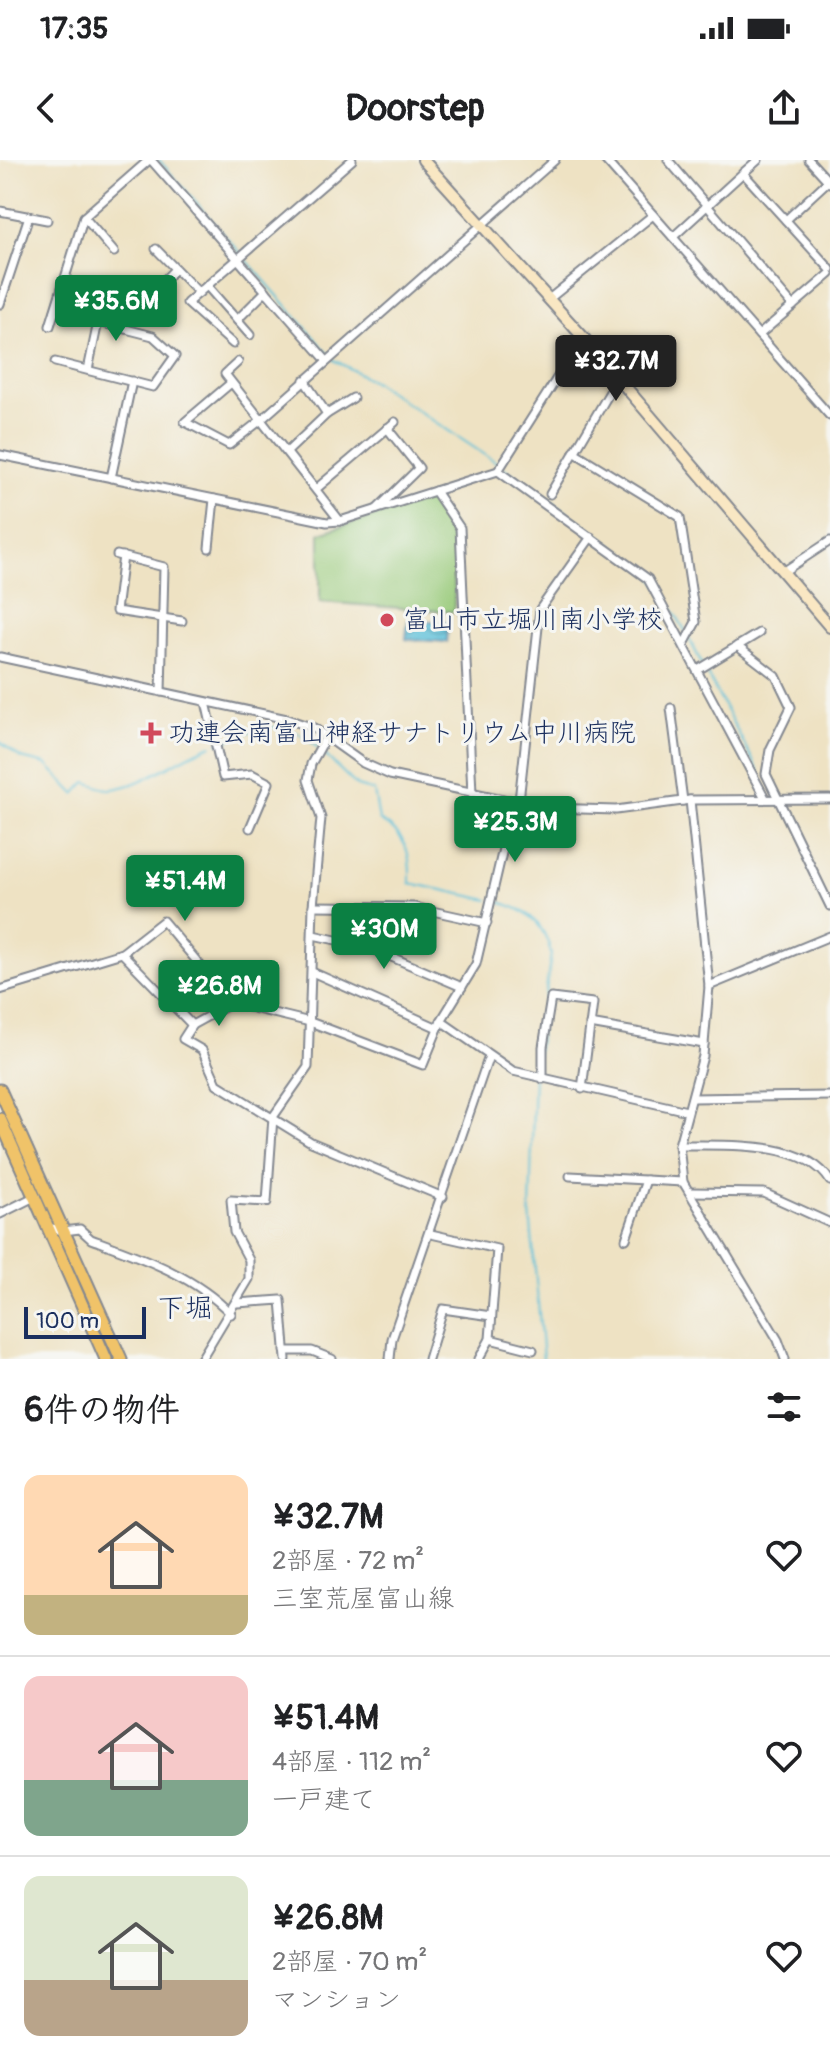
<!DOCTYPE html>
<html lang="ja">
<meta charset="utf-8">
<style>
body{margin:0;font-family:Pangolin,"Klee One",sans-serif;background:#f2f2f2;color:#202124;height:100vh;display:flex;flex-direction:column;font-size:30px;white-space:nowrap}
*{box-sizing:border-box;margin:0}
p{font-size:26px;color:#757577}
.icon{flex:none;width:44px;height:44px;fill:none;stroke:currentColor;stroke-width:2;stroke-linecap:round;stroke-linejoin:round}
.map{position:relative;height:1199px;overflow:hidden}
.sheet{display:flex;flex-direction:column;background:#fff;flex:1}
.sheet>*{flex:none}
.scale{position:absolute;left:24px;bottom:20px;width:122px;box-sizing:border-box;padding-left:8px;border:4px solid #1b2f5e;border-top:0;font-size:22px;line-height:28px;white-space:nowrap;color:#1b2f5e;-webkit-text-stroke:6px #f6f6f2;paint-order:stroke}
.price{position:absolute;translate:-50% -68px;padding:0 18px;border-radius:8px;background:#0b8043;color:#fff;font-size:26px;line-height:52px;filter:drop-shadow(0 2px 4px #0008)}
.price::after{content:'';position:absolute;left:50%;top:48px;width:24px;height:18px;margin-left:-12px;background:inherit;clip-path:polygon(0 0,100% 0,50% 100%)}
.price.current{background:#222;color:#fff}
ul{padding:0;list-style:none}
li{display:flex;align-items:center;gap:24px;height:200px;padding:0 24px}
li+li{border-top:2px solid #e0e0e0}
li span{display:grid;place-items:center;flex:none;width:224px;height:160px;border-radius:16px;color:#555}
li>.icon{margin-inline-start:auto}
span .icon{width:96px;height:96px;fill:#fffc;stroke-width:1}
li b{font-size:34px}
h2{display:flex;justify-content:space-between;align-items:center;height:96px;padding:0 24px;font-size:34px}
.status{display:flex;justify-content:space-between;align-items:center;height:56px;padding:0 40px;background:#fff;direction:ltr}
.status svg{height:22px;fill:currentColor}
header{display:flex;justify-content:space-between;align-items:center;height:104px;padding:0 24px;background:#fff;font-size:36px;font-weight:700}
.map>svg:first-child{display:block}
.green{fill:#9acb7b;stroke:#5a7d6c;stroke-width:2}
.water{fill:url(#water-waves);stroke:#3b789c;stroke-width:2}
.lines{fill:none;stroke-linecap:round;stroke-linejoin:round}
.stream{stroke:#5bc0d9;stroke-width:2}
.street-casing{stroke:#848890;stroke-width:11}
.secondary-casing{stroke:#848890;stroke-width:14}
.primary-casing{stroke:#848890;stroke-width:15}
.street{stroke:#fff;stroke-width:7}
.secondary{stroke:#f9e7c3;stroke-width:10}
.primary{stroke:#f0c369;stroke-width:11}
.poi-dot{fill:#d1495b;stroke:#f6f6f2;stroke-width:3}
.labels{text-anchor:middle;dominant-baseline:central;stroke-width:6;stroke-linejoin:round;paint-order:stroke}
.poi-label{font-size:26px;fill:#1b2f5e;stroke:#f6f6f2;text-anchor:start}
.neighbourhood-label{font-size:28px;fill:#1b2f5e;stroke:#f6f6f2}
</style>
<div class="status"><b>17:35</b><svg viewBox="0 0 49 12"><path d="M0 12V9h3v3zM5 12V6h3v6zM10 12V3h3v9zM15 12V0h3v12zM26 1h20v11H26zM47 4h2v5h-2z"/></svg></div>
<header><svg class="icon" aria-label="back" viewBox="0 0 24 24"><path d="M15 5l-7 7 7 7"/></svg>Doorstep<svg class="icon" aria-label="share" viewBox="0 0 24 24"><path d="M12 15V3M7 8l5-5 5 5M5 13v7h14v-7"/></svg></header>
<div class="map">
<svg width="830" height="1199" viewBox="0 0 830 1199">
<defs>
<pattern id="water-waves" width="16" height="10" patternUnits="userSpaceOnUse" patternTransform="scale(2)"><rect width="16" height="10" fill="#5bc0d9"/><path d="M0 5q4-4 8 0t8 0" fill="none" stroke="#4a9cb3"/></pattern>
</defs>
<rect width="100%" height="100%" fill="#f6f6f2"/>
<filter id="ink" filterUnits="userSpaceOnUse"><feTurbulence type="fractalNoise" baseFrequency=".0125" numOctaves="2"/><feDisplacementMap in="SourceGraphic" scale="16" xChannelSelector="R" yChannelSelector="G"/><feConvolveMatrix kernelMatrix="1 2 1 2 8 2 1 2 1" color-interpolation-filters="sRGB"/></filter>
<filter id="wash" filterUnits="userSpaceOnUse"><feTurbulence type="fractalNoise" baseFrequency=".006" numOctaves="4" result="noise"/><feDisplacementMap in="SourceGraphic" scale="32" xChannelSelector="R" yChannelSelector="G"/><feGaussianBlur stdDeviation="1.8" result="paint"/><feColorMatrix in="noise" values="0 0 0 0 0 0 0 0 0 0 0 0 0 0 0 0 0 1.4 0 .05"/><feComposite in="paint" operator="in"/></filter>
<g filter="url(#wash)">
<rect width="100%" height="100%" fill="#eee2c3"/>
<polygon class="green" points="432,338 456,371 454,452 320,442 320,373"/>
<polygon class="water" points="408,460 448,462 447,482 406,479"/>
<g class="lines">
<g class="stream">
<polyline points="159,0 334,200 376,223 499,304"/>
<polyline points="504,308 642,406 655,419 686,472"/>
<polyline points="689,478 702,504"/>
<polyline points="705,510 759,612"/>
<path d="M0 582 21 598 46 604 75 634 86 622C94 624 104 630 111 629 144 626 180 596 212 585"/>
<path d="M218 583C260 569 282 554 318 588"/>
<path d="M322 592 357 626 374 631 379 660C407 675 411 693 410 723L489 740"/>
<path d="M495 741C525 748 545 762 551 794L534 914 530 1052 543 1199"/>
</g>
</g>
</g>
<g filter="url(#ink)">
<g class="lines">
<defs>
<g id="street">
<polyline points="151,0 326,200"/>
<polyline points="605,0 830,256"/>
<polyline points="668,0 793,146"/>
<polyline points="809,0 830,23"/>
<polyline points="743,13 758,0"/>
<polyline points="0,51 47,60"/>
<polyline points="84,57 114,92"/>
<polyline points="786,60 828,21"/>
<polyline points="673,77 743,13 830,109"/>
<polyline points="156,89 199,133"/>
<polyline points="207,126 250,175"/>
<polyline points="549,139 653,55"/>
<polyline points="0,144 29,56"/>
<polyline points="55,151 153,176 175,196 153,227 55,202"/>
<polyline points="237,160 266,131"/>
<polyline points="50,166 84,57 149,0"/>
<polyline points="118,167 175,109"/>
<polyline points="759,175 830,114"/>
<polyline points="233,184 187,143 352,0"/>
<polyline points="88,210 98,162"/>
<polyline points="304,220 327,254"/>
<polyline points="231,223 185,262 229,285 261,260 225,214 238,202"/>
<polyline points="287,292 327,254 353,238"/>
<polyline points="574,292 680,357 696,462 684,484"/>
<polyline points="0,295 327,362 340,361 498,311 583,177"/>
<polyline points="498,311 648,419 765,638"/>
<polyline points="111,318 132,221"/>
<polyline points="316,329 395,262"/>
<polyline points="435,331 460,368 472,633"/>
<polyline points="550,334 618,218"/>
<polyline points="377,349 419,308 387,268"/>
<polyline points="340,361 261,260 555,0"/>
<polyline points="209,388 214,339"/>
<polyline points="117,395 164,407 161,532"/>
<polyline points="123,396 116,451 182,461"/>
<polyline points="783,412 830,381"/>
<polyline points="737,486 776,516 791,547 770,590 766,614 830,746"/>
<polyline points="0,497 287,559 314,568 363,603 390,615 546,648 616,650 690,640 830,639"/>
<polyline points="698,510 759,473"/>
<polyline points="206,542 223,617 252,614 269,623 250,668"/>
<polyline points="671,548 683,641"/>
<polyline points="690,640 709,826 703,896 679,985 683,1022 778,1180 785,1199"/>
<polyline points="519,641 540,449 591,377"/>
<polyline points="313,746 414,747 487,763"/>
<polyline points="313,775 368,787 462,827"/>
<polyline points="122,793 192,865"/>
<polyline points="312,812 438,868"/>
<polyline points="709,826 830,776"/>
<polyline points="0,830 122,793 163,761 232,843 310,862 423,905 441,861 476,804 505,680 509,640"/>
<polyline points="232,843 192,865 183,879 202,890 217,924 311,982 443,1037"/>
<polyline points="441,861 513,911 687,951"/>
<polyline points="590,864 704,884"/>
<polyline points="543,919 543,887 551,838 593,843 582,929"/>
<polyline points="693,938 830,936"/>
<path d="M679 985C722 986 805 979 830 1021"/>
<polyline points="570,1016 683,1022"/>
<polyline points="690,1032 764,1033 830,1063"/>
<polyline points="0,1054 36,1036"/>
<path d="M48 1067 63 1071 80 1069 91 1079C140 1097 194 1115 231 1154"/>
<polyline points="431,1074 497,1089 490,1179 479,1199"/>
<polyline points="626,1079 646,1020"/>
<polyline points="237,1143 281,1140 286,1199"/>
<polyline points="490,1179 533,1190"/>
<polyline points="285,1191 312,1191 332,1199"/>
<polyline points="201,1199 249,1119 249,1100 234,1072 231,1040 267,1042 273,957 308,907 313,746 321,658 308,620 311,604 327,575"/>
<polyline points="390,1199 392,1179 489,896"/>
<polyline points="428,1199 443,1149 491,1156"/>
</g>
<polyline id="secondary" points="423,0 583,177 830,467"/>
<g id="primary">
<polyline points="0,930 121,1199"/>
<polyline points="0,959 106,1199"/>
</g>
</defs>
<use href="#street" class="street-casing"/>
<use href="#secondary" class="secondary-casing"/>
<use href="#primary" class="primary-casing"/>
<use href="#street" class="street"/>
<use href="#secondary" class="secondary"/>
<use href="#primary" class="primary"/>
</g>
</g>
<g class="poi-dot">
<circle cx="387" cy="460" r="8"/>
<path d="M147 561h8v8h8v8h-8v8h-8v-8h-8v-8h8z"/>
</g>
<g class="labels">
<g class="poi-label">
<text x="403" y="460">富山市立堀川南小学校</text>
<text x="169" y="573">功連会南富山神経サナトリウム中川病院</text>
</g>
<g class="neighbourhood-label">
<text x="185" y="1148">下堀</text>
</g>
</g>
</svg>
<div class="scale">100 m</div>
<b class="price" style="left:116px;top:183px">¥35.6M</b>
<b class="price current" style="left:616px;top:243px">¥32.7M</b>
<b class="price" style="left:515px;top:704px">¥25.3M</b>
<b class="price" style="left:185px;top:763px">¥51.4M</b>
<b class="price" style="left:384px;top:811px">¥30M</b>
<b class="price" style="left:219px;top:868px">¥26.8M</b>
</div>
<section class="sheet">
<h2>6件の物件<svg class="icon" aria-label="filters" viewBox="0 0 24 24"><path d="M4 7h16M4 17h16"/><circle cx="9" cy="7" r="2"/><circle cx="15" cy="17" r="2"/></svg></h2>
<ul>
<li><span style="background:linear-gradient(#ffd9b3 75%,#c2b280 0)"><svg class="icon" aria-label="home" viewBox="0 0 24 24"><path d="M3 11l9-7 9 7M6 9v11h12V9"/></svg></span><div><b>¥32.7M</b><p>2部屋 · 72 m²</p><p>三室荒屋富山線</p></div><svg class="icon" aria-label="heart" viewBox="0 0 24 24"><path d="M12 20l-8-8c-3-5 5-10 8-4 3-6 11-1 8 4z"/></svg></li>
<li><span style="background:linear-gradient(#f6c9c9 65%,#7fa58c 0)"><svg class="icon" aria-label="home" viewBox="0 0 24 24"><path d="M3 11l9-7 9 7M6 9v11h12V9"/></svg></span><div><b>¥51.4M</b><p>4部屋 · 112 m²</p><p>一戸建て</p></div><svg class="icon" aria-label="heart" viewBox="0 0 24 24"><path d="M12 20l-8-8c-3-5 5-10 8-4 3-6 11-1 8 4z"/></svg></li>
<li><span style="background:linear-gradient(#dfe7d0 65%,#b9a48a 0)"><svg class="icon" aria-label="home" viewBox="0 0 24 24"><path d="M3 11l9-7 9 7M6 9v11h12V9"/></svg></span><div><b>¥26.8M</b><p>2部屋 · 70 m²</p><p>マンション</p></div><svg class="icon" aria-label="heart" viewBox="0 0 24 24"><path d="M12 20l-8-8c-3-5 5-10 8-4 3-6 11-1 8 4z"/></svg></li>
</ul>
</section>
